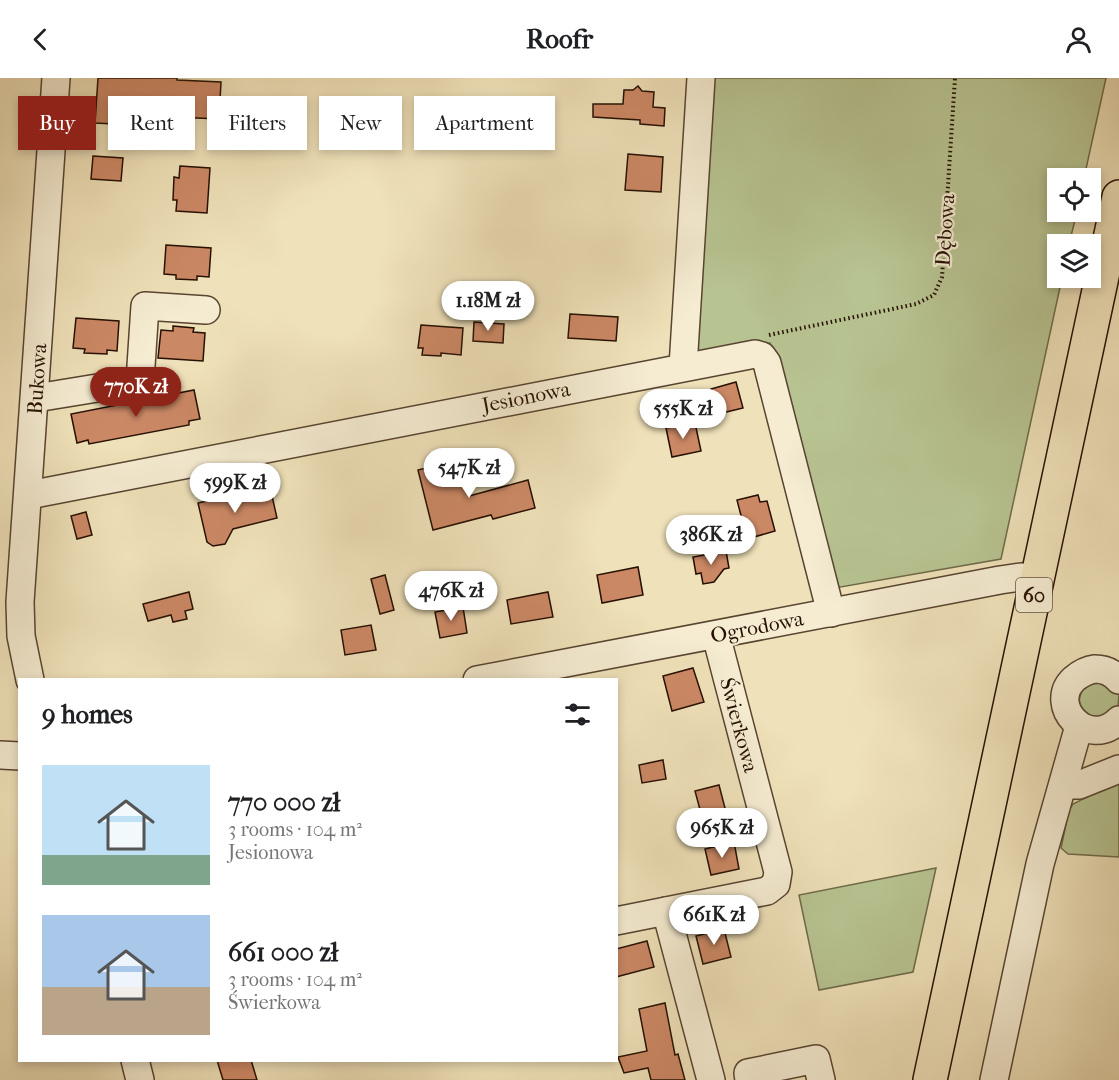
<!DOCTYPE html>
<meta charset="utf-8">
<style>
body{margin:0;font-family:"IM FELL French Canon",serif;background:#f6f6f6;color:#202124;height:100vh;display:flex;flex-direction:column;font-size:22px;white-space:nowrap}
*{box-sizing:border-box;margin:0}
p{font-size:20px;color:#757577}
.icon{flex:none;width:33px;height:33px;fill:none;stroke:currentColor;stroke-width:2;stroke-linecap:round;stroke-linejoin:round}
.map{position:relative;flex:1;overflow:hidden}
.drawer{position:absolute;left:18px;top:600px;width:600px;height:384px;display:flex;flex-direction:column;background:#fff;border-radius:0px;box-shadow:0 3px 9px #0003}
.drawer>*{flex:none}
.guide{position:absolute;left:18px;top:18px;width:600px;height:54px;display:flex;gap:12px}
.controls{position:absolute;left:1047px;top:90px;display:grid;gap:12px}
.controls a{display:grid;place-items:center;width:54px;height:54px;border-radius:0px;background:#fff;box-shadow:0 3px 9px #0003;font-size:30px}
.price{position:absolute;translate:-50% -51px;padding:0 14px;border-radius:21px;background:#fff;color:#222;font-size:20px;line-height:39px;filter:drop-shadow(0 2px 3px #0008)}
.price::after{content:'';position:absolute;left:50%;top:36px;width:18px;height:14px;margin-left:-9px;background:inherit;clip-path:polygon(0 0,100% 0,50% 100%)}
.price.selected{background:#8f2418;color:#fff}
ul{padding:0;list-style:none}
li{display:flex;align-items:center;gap:18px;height:150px;padding:0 24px}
li span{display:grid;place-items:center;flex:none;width:168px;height:120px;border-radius:0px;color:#555}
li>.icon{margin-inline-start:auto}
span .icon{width:72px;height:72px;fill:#fffc;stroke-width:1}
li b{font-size:26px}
h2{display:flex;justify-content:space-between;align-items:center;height:72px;padding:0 24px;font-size:26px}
.pill{padding:0 21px;border-radius:0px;background:#fff;box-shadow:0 3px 9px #0003;font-size:21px;line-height:54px}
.pill.selected{background:#8f2418;color:#fff}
header{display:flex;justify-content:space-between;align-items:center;height:78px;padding:0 24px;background:#fff;font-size:27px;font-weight:700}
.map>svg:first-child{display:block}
.green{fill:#b7c391;stroke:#6e6a4a;stroke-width:1.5}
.building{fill:#cb8865;stroke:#261003;stroke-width:1.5}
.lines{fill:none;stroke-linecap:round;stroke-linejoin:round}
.minor-casing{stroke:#584430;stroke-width:30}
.major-casing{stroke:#261003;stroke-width:36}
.path{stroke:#261003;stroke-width:4;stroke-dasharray:1.5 3;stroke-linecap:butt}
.minor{stroke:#f5ecd2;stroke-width:27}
.major{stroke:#efe1b9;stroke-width:33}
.labels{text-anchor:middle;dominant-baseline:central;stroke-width:4.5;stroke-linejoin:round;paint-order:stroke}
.shield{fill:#f5ecd2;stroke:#645241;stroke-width:1.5}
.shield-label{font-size:20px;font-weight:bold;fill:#261003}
.street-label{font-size:21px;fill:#261003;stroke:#f5ecd2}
</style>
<header><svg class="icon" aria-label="back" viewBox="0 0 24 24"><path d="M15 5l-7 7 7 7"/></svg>Roofr<svg class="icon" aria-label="person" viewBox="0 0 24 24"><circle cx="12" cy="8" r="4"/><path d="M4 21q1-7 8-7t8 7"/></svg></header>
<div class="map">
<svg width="1119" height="1002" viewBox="0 0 1119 1002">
<rect width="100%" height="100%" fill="#efe1b9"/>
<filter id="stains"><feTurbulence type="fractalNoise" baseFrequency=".00333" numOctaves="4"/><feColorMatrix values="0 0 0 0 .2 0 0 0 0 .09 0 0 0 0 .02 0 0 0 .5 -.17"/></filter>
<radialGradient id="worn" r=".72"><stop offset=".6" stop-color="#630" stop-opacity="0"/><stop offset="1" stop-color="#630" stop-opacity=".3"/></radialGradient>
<g class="green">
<polygon points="710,0 1106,0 1084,100 1058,100 1058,134 1077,134 1069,166 1058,166 1058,200 1062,200 1001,481 835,510 770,265 687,280"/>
<path d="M1093 602 1116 610 1119 616 1118 629 1095 641C1075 629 1074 617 1093 602Z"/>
<polygon points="1119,703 1119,779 1068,776 1061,770 1069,732 1073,726"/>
<polygon points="936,790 913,894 819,912 799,817"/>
</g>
<g class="building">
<polygon points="98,0 177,0 177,2 221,4 219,41 174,39 174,36 115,33 114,46 95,45"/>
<polygon points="638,8 642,13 654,14 653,29 665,30 664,48 640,46 640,42 593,39 593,26 623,26 624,12 633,12"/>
<polygon points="628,76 663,79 661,114 625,112"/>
<polygon points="93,78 123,80 121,103 91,101"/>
<polygon points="180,88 210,90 207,135 176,133 177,122 173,122 174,99 179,100"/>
<polygon points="166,167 211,170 209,199 197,198 197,202 176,201 176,197 164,196"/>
<polygon points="570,236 618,239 616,263 568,260"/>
<polygon points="76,240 119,243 117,273 107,272 107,276 84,275 85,271 73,270"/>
<polygon points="474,244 504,246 503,265 473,263"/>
<polygon points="421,247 463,250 461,277 441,275 441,278 422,277 423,270 418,270"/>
<polygon points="173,248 194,250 193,254 205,255 203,283 158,280 161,252 173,253"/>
<polygon points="736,304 743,330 718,336 711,311"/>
<polygon points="194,312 200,341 189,343 189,347 89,366 88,362 77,365 71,336"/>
<polygon points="695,345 701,373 672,379 666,350"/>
<polygon points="446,385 453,408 466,404 469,418 528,402 535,430 493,441 491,437 433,452 418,392"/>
<polygon points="270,409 277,440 233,451 225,466 213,468 207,464 198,425"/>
<polygon points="758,417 760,424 767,423 775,453 747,461 737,422"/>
<polygon points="86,434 92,457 77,461 71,438"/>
<polygon points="726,473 729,490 724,491 714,504 703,506 701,495 696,496 693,479"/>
<polygon points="638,489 643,517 602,525 597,497"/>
<polygon points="385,497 394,532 380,536 371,501"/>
<polygon points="189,514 193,531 185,533 187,541 173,544 171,537 148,543 143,526"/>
<polygon points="548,514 553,539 511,546 507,522"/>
<polygon points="463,529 467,555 440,560 435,534"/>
<polygon points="371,547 376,572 345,577 341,552"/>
<polygon points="693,590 704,624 672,633 663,598"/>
<polygon points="663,682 666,701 642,705 639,687"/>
<polygon points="719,707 726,734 702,739 695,713"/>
<polygon points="734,764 739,791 711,797 705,771"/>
<polygon points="724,851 731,879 703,886 696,858"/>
<polygon points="647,863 654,889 616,899 616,871"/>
<polygon points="665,925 675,977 678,976 685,1002 651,1002 648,990 624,995 618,979 647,973 639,931"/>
<polygon points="217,982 251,982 257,1002 223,1002"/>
</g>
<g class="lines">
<defs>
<g id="minor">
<polyline points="683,289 701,0"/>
<polyline points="36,320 140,303 145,228 206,232"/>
<polyline points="29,417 755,276 762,278 767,285 831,535"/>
<polyline points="30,602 21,558 20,524 56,0"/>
<polyline points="477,602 1000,502 1021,499 1038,501"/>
<path d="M1119 602C1113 595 1105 591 1095 591 1087 592 1080 596 1074 601 1046 627 1088 673 1119 642"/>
<polyline points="0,677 20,678"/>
<polyline points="1063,707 1079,707 1119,691"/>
<polyline points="666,833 711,1002"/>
<polyline points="616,843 767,813 776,806 778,794 716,557"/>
<polyline points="135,982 140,1002"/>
<polyline points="749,1002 748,995 816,981 821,1002"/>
<polyline points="994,1002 1040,786 1079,648"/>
</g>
<polyline id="major" points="930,1002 1119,119"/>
</defs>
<use href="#minor" class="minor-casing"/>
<use href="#major" class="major-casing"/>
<polyline class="path" points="769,257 916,226 934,217 942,199 955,0"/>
<use href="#minor" class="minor"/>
<use href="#major" class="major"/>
</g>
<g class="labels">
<rect class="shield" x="1016" y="500" width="36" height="34" rx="4.5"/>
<g class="shield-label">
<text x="1034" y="517">60</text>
</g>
<g class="street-label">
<text transform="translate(945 152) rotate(-86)">Dębowa</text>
<text transform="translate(37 301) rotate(-86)">Bukowa</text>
<text transform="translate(526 319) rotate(-11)">Jesionowa</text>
<text transform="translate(757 549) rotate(-11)">Ogrodowa</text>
<text transform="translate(739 647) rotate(75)">Świerkowa</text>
</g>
</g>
<rect width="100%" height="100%" filter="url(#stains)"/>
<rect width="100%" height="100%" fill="url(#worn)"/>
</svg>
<div class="controls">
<a><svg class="icon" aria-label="locate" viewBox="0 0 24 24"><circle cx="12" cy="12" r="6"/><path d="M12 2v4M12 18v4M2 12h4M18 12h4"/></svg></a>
<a><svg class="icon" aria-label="layers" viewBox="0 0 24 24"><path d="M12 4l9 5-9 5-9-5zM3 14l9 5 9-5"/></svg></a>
</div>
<b class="price" style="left:488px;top:254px">1.18M zł</b>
<b class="price selected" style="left:136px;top:340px">770K zł</b>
<b class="price" style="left:683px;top:362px">555K zł</b>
<b class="price" style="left:469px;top:421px">547K zł</b>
<b class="price" style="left:235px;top:436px">599K zł</b>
<b class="price" style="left:711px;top:488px">386K zł</b>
<b class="price" style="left:451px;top:544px">476K zł</b>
<b class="price" style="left:722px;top:781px">965K zł</b>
<b class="price" style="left:714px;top:868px">661K zł</b>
<div class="guide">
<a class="pill selected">Buy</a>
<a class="pill">Rent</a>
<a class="pill">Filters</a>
<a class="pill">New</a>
<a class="pill">Apartment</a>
</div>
<section class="drawer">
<h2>9 homes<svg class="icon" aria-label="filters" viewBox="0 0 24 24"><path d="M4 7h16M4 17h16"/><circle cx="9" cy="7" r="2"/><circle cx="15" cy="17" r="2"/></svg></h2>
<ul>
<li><span style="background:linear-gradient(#bfe0f5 75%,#7fa58c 0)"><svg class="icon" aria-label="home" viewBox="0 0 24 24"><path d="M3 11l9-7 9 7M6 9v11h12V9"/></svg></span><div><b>770 000 zł</b><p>3 rooms · 104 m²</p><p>Jesionowa</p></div></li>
<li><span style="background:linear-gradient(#a9c7e8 60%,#b9a48a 0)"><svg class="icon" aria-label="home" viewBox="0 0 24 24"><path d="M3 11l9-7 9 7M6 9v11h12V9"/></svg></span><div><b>661 000 zł</b><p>3 rooms · 104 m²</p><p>Świerkowa</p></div></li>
</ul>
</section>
</div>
